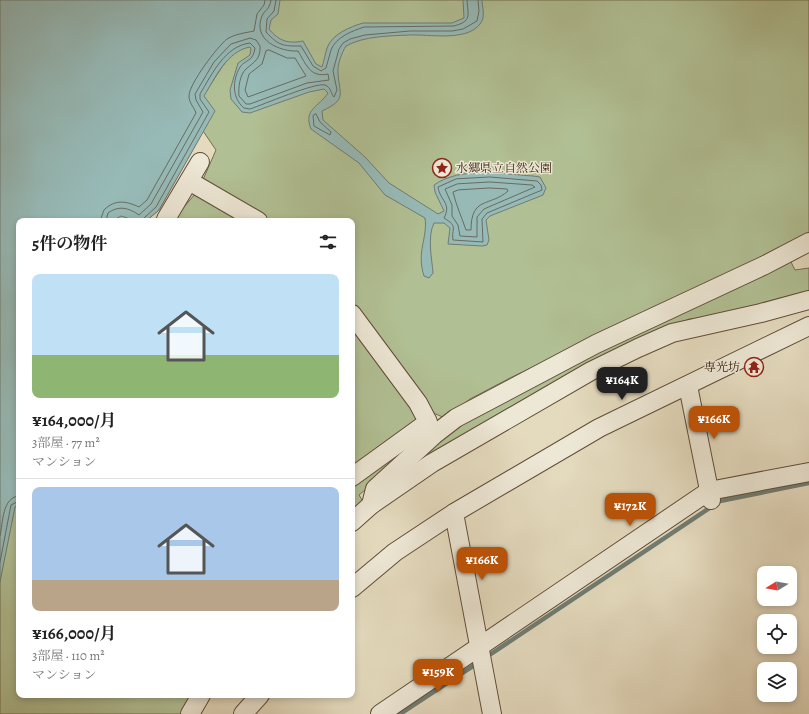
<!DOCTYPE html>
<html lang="ja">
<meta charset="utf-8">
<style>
body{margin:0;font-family:Alegreya,"Noto Serif JP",serif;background:#f6f6f6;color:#222;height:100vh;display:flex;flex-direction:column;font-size:15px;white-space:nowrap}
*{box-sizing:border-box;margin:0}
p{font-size:13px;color:#767676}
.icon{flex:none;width:22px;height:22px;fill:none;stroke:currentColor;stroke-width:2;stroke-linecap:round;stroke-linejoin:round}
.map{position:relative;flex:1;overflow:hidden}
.drawer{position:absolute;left:16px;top:218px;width:339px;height:480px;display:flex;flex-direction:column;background:#fff;border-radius:8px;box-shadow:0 2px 6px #0003}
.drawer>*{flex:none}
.needle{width:26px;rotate:259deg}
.controls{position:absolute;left:757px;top:566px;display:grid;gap:8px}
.controls a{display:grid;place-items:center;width:40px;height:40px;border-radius:8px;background:#fff;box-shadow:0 2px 6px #0003;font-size:20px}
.price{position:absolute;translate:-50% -34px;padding:0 9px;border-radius:8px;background:#b45309;color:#fff;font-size:13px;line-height:26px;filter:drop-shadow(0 1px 2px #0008)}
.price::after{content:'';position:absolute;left:50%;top:24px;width:12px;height:9px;margin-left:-6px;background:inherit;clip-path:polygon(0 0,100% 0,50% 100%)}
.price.current{background:#222;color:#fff}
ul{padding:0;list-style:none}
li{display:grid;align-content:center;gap:8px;height:212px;padding:0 16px}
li+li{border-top:1px solid #e0e0e0}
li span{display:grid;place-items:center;height:124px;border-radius:8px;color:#555}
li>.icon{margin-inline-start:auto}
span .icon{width:72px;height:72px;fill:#fffc;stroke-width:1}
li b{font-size:17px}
h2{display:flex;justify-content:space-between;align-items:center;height:48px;padding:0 16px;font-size:17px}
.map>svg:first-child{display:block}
.green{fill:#b1c094;stroke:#726f50}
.water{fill:#97bab7;stroke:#6f7c72}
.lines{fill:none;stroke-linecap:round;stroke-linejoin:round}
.shore{stroke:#666c61;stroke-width:1}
.stream{stroke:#6f7c72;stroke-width:4.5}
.minor-casing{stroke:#604d38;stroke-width:20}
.minor{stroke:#ede7d5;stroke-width:18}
.labels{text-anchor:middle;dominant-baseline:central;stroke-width:3;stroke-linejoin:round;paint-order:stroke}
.poi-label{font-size:12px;fill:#341e0b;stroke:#ede7d5;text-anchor:start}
</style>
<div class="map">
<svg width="809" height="714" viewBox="0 0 809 714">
<rect width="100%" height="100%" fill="#e4dabe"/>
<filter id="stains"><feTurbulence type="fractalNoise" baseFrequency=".005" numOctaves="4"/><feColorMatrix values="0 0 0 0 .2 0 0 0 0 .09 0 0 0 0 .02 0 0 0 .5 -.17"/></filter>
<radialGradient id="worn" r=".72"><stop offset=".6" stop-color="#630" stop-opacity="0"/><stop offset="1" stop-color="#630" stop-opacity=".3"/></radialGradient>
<g class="green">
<polygon points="271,0 809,0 809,234 510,378 470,399 445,418 431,412 352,307 352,221 262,221 202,182 216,150 203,131 159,210 146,221 98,221 203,96 222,67"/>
<polygon points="195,194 249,221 172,221"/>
<polygon points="789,258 795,270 809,268 809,293 701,318 689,319 667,329 385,488 402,467 475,412"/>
<polygon points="352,322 408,397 426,434 384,474 359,495 364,503 352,513"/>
<polygon points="19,393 19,695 195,695 184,714 0,714 0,536"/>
</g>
<path class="water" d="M0 0H280L278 14 271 20 269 29C279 41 288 44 303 41L316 64 322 67C324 61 325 55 327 48 332 34 350 27 363 23H452L464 18 463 0H482C482 7 486 17 480 24 466 42 429 34 409 35 389 36 364 36 346 46 342 52 337 65 338 73 339 94 348 99 322 111L323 120 365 157 389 183 438 214 444 211 435 192 434 185C461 166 502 174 533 176L540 177 546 188 543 195 490 216 486 220 489 240 487 245 482 246 448 244 450 228 444 223H434C427 237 432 259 433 273L429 278 424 276C416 251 428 238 425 218L385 195 359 163 311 129C303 109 319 107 328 93L324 89 309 92 250 113 242 112 231 99 230 90 238 63 250 55 251 49 250 47C227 51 215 78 204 96L215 111 159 210 146 221H136L121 216 112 221H19V504L15 507 0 582Z"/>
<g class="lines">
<g class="shore">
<path d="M276 0 274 11 267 19 266 32C279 46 283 46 301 46L313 66 321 71 326 68C328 62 329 56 331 50 336 37 352 31 364 27L454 26C472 21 468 16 467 0"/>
<polygon points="269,50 287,58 295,58 306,76 248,97 245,90 249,74 262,64 266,51"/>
<polygon points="316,114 320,122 331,132 330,135 314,126 313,116"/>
<path d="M490 177 537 181 541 185 542 190 487 213 482 219 483 242 453 240C451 228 459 227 444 218 452 203 440 201 438 187L456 179Z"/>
<polygon points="490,182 532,185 535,187 484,209 477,217 477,237 460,236 458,225 452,216 452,205 445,189 457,184"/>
<path d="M490 188 507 189 508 191C490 207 471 196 471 230H466C462 218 456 205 453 192L458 190Z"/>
<path d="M100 221 104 210C115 199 126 201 139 207L147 200 196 113C194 107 189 103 189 96 189 84 217 47 227 39 235 34 245 33 254 31L257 14 264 5 265 0"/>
<path d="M106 221 108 213C119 205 129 208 139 215L151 204 203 112 196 100 195 94 214 62 231 44 250 38 256 40 260 46C261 59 254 62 246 69 240 74 238 88 239 96L246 104H250L307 83 329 80 328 74C310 78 306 64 298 51 280 52 252 40 262 16 265 9 269 11 271 0"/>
<path d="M144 221 145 217 156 207 209 112 200 99V94C212 74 225 46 250 43L255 48C253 62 246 59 240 67 232 81 232 98 244 108L250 109C262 105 316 82 325 85 331 87 331 94 334 97L337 90 333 71 339 49 343 43 350 39 365 35 410 31H452L463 29 477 21 479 11 478 0"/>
<path d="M0 536C3 523 2 497 19 496"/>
<polyline points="0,562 11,505 19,501"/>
</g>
<g class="stream">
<polyline points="485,658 720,501 809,483"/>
<polyline points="400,714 479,662"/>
</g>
<defs>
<g id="minor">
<polyline points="189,181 258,221"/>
<polyline points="166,219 200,162"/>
<polyline points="352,314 418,403 428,422 352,477"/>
<polyline points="688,386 711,500"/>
<polyline points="371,505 375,489 434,435 456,418 596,344 765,265 809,242"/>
<polyline points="454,513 492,714"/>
<polyline points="352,522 371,505 432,463 591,371 638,348 672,333 761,313 809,300"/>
<polyline points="352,588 395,552 454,513 599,428 809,326"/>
<polyline points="190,714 201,695"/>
<polyline points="243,714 260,695"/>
<polyline points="380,714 709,491 809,472"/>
</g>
</defs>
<use href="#minor" class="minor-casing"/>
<use href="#minor" class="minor"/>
</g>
<defs>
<symbol id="sight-ring" viewBox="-11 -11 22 22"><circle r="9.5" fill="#ede7d5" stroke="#8f2418" stroke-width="1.5"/><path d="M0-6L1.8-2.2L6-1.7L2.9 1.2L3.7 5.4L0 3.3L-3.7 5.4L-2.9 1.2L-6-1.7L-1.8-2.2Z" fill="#8f2418"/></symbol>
<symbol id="temple-ring" viewBox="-11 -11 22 22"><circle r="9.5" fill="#ede7d5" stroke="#8f2418" stroke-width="1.5"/><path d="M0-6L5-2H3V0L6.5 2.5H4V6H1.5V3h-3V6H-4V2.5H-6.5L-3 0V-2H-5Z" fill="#8f2418"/></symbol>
</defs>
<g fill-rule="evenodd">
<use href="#sight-ring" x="431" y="157" width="22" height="22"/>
<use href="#temple-ring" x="743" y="356" width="22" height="22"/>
</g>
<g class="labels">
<g class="poi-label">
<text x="456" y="168">水郷県立自然公園</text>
<text x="740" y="367" text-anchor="end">専光坊</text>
</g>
</g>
<rect width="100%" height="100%" filter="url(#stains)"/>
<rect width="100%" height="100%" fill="url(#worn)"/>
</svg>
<div class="controls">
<a><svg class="needle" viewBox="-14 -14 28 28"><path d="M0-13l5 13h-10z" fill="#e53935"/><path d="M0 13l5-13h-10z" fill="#767676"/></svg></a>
<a><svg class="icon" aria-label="locate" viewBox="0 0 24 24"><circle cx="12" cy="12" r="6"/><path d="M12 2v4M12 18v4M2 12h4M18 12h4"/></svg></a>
<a><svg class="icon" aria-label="layers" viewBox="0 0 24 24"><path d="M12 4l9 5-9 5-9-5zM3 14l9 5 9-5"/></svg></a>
</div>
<b class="price current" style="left:622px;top:401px">¥164K</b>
<b class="price" style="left:714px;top:440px">¥166K</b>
<b class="price" style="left:630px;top:527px">¥172K</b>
<b class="price" style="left:482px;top:581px">¥166K</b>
<b class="price" style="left:438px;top:693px">¥159K</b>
<section class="drawer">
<h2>5件の物件<svg class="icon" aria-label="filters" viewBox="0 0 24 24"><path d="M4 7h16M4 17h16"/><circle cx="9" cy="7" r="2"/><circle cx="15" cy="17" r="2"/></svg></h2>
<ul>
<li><span style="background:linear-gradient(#bfe0f5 65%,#8fb573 0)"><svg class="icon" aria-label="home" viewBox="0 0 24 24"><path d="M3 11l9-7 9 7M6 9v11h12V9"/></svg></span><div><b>¥164,000/月</b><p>3部屋 · 77 m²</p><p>マンション</p></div></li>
<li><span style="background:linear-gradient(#a9c7e8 75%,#b9a48a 0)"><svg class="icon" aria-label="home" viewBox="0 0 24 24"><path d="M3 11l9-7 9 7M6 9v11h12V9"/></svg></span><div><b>¥166,000/月</b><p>3部屋 · 110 m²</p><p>マンション</p></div></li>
</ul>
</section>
</div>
